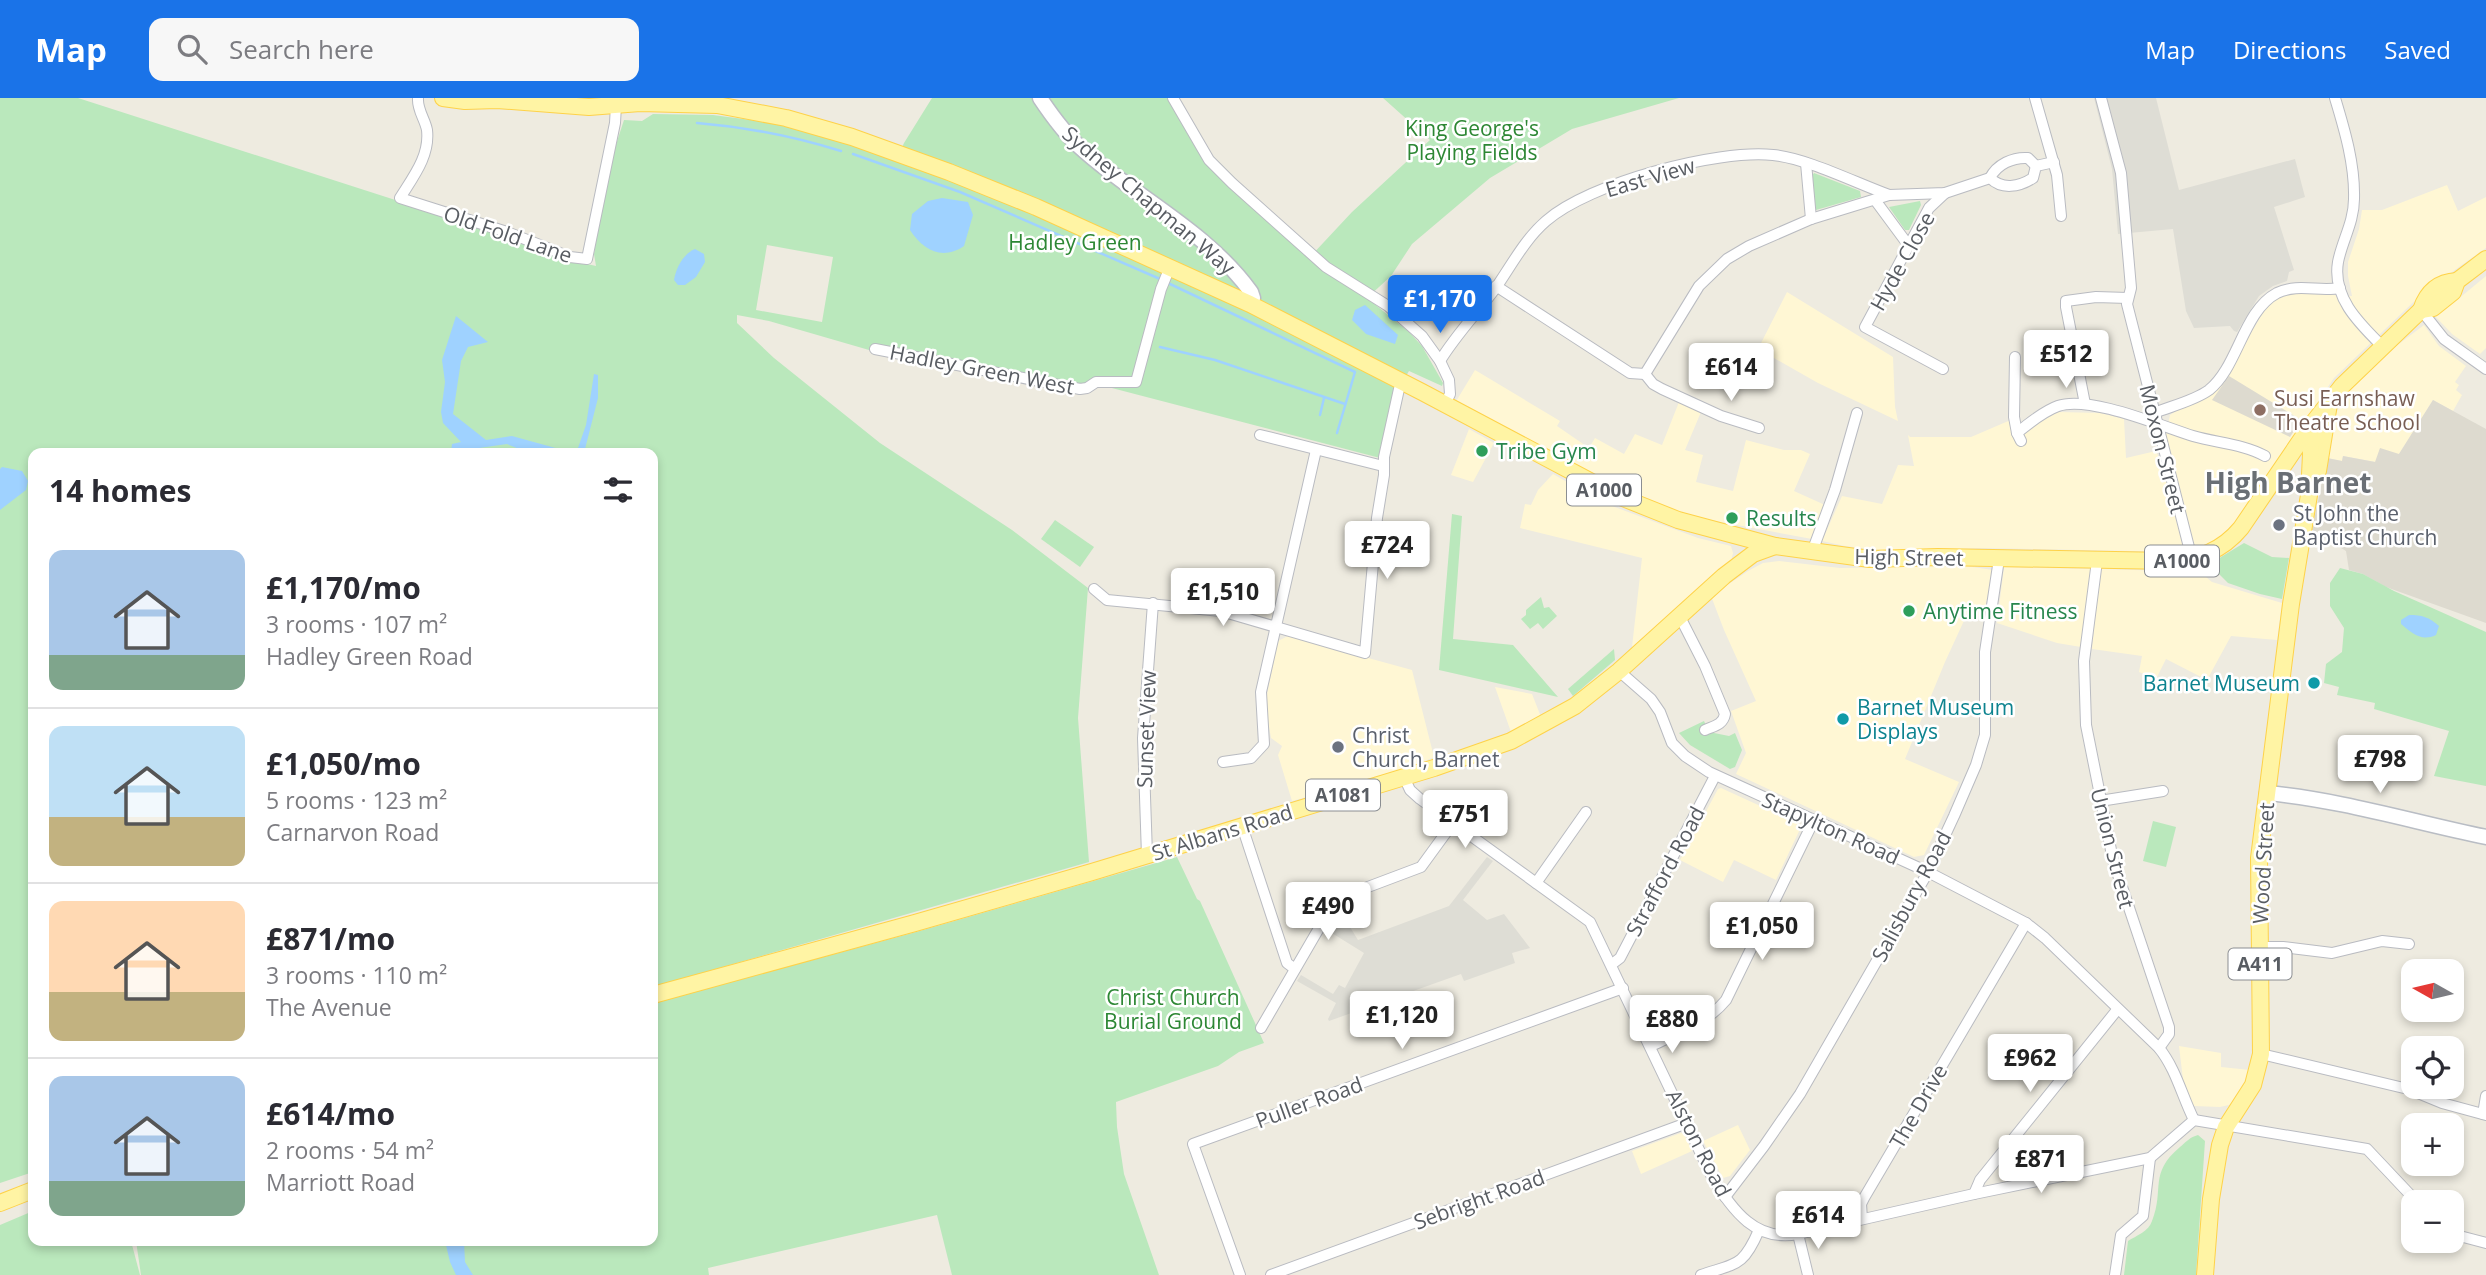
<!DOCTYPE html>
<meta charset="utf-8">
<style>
body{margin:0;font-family:"Open Sans",sans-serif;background:#f7f7f7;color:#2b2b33;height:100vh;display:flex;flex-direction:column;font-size:26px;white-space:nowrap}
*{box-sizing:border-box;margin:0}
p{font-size:23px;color:#7c7c81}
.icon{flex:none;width:38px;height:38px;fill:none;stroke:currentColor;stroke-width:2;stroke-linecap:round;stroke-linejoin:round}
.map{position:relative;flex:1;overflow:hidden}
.sheet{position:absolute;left:28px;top:350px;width:630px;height:798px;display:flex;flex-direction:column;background:#fff;border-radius:14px;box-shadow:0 4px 10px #0003}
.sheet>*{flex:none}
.needle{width:46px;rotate:278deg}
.fabs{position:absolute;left:2401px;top:861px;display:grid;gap:14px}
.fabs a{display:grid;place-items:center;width:63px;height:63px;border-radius:14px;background:#fff;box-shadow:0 4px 10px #0003;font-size:35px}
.price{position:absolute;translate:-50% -60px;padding:0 16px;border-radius:7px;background:#fff;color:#222;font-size:23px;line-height:46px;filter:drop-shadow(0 2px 4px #0008)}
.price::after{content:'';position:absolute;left:50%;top:42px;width:21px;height:16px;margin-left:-10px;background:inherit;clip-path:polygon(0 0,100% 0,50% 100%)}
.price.selected{background:#1a73e8;color:#fff}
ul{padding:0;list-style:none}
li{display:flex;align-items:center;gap:21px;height:175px;padding:0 21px}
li+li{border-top:2px solid #e1e1e2}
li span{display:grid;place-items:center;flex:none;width:196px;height:140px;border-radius:14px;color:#555}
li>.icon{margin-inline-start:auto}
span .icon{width:84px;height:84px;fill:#fffc;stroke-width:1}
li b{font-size:30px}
h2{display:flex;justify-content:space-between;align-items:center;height:84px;padding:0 21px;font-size:30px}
header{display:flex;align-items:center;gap:42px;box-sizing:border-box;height:98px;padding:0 35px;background:#1a73e8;color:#fff}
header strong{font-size:33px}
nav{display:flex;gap:38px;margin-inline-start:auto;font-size:24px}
.search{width:490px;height:63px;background:#f7f7f7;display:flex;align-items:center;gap:18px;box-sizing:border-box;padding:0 24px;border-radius:14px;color:#7c7c81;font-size:26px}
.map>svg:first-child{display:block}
.commercial{fill:#fff7d4}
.industrial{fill:#deddd5}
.education{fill:#dddacf}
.green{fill:#bae8bc;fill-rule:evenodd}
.water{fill:#9fd2ff}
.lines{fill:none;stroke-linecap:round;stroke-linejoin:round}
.stream{stroke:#9fd2ff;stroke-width:2.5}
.street-casing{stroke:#b9bbc1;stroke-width:12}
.secondary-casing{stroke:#b9bdc4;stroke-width:17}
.primary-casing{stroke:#fed249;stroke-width:18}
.street{stroke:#fff;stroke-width:10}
.secondary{stroke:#fff;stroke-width:14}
.primary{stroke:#fff4a4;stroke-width:16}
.education-dot{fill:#8d6e63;stroke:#fff;stroke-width:2.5}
.leisure-dot{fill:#2e9e5b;stroke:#fff;stroke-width:2.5}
.worship-dot{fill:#6b7280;stroke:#fff;stroke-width:2.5}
.culture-dot{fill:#0f9aa8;stroke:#fff;stroke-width:2.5}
.labels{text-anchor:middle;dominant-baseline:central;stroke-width:5;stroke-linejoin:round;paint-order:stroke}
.shield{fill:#fff;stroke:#8b8e92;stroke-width:2}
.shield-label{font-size:19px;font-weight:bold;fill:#595d63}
.park-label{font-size:21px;fill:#2d8734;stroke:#fff}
.street-label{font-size:21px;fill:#595d63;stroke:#fff}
.education-label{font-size:21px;fill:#785e54;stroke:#fff;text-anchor:start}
.leisure-label{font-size:21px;fill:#27864d;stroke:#fff;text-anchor:start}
.worship-label{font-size:21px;fill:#5b616d;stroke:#fff;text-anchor:start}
.culture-label{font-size:21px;fill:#0d838f;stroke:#fff;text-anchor:end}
.district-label{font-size:28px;font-weight:bold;fill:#6a6f75;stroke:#fff}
</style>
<header>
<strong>Map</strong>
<div class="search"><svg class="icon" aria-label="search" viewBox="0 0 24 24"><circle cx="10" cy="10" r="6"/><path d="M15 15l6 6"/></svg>Search here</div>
<nav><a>Map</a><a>Directions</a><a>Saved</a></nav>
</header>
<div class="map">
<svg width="2486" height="1177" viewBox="0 0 2486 1177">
<rect width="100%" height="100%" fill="#eeebe0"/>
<g class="commercial">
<polygon points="2447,87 2458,113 2486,99 2486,150 2425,193 2334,280 2226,438 2198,451 2194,448 2178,412 2183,450 2181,454 1978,450 1898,454 1845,448 1822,443 1842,398 1882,406 1898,367 1914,368 1908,337 1910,339 1971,339 2013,321 2030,330 2058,314 2100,315 2124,321 2126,360 2156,353 2172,391 2165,339 2170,317 2222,284 2264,213 2276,201 2292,195 2352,198 2348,178 2348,164 2359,131 2362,112 2382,112"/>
<polygon points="2486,178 2486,250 2480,256 2452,236 2434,217 2445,208 2452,206"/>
<polygon points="1787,194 1893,259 1895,309 1898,323 1818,285 1758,251"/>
<polygon points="2424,227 2439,248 2466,268 2455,284 2459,287 2456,292 2462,297 2453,313 2433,302 2399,356 2376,364 2343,358 2342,363 2323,359 2332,321 2351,291 2375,264"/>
<polygon points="1475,272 1560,323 1557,328 1589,350 1595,340 1624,356 1635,336 1662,347 1679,304 1701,314 1685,352 1703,357 1696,384 1733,393 1746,342 1784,352 1801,352 1810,356 1794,393 1825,407 1812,441 1683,417 1615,389 1455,305"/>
<polygon points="1469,331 1494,345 1473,384 1451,377"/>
<polygon points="1553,376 1604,405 1698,440 1731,448 1733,455 1731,463 1632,549 1642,460 1520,430 1525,406 1531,407 1538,392"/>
<polygon points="1779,463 1840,470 1966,468 1993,472 1983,520 1968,514 1945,564 1905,661 1959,684 1924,757 1914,759 1736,676 1746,655 1731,613 1756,603 1724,532 1711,498 1748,473 1763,465"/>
<polygon points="2004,469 2092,471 2081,549 2057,545 1997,525"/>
<polygon points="2100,471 2200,474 2212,484 2282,505 2277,542 2231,538 2207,582 2166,561 2156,581 2139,574 2142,558 2092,551"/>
<polygon points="1288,538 1412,572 1434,659 1405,672 1292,703 1278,657 1282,648 1271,640 1265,606 1278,543"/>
<polygon points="1495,589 1532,596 1541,619 1511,634"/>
<polygon points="1721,690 1802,727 1776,782 1734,762 1723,784 1680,762 1718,691"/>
<polygon points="2179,948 2221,955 2221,969 2250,972 2236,1001 2229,1007 2220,1009 2194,1008 2184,990"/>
<polygon points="1738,1027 1750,1052 1730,1078 1723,1080 1703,1043"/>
<polygon points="1681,1035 1684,1036 1692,1053 1641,1076 1632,1053"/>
</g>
<g class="industrial">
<polygon points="2094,0 2156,0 2179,92 2295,61 2305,99 2274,109 2294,172 2289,174 2287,183 2273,188 2259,198 2237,234 2234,233 2230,228 2194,230 2186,213 2173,131 2118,136 2112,71"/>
<polygon points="1487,759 1493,763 1463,802 1487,822 1504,816 1530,850 1512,855 1515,865 1464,883 1461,876 1329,923 1328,921 1336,905 1297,883 1301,877 1333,896 1339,887 1345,890 1364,855 1327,832 1339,811 1358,842 1449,808"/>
</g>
<g class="education">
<polygon points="2229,278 2301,322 2290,339 2212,302"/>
<polygon points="2433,302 2486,331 2486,525 2386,489 2363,476 2349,472 2346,453 2312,432 2327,360 2342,363 2343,358 2375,364 2380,350 2399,356"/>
</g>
<g class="green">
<path d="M0 0H78L504 137 569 162 596 168 594 156 604 83 624 22 642 23 653 16 713 17 780 26 850 43 897 61 904 45 932 0H1167L1206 64 1310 159 1352 114 1430 42 1383 0H1679L1572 31 1490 80 1412 146 1391 178 1367 200 1409 234 1422 248 1443 285 1442 288 1409 273 1394 298 1380 360 1108 289 1095 287 1085 292 869 252 769 223 737 217V225L774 260 880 345 1012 432 1088 490 1078 620 1089 764 653 889V355H33V1074L0 1085ZM767 147 833 159 822 224 756 212Z"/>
<polygon points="1814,75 1860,93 1861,99 1816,112 1814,109 1811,79"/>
<polygon points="1920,103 1921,107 1909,132 1905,132 1889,109"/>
<polygon points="1452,416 1462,418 1453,541 1513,547 1558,599 1439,572"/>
<polygon points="1055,422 1094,449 1080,469 1041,441"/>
<polygon points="2244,445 2272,459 2289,460 2282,501 2260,496 2228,485 2211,468 2221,459"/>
<polygon points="2340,470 2363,476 2394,493 2486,534 2486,688 2434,678 2449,633 2374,611 2375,605 2337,597 2339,589 2324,585 2326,566 2342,554 2344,530 2330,508 2330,485"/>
<polygon points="1541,499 1544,510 1549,509 1557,518 1543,531 1538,525 1530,531 1521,521 1526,517 1526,512"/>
<polygon points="1614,551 1615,562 1573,598 1568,591"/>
<polygon points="1704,623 1709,634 1729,638 1735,635 1742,652 1735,669 1730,671 1690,647 1679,635"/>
<polygon points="2153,723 2176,729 2166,769 2143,763"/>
<polygon points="1177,759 1197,801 1200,803 1264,945 1239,954 1218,968 1116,1004 1117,1029 1124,1076 1159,1177 952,1177 937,1117 708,1170 709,1177 141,1177 136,1143 653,1143 653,905 916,834"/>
<path d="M2198 1037 2205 1043 2196 1177H2124L2128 1143C2136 1138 2149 1133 2152 1123 2165 1091 2148 1076 2180 1049 2186 1044 2190 1039 2198 1037Z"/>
<polygon points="33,1113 33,1143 131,1143 140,1177 0,1177 0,1127"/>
</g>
<g class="water">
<path d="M942 100 968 104 973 117 964 148C942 163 923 152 910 132L912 116 928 103Z"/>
<path d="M695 151 704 156 705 164 696 179 685 187H678L674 182C676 170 683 156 695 151Z"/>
<polygon points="1365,207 1398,237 1395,246 1366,236 1352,222 1355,212"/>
<polygon points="456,218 488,244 468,249 461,263 453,316 486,342 512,338 570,354 578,350 586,327 594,276 598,277 598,300 584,355 529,355 507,346 451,354 452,346 461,344 443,325 441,314 445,284 442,262"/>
<polygon points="2,369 22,373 28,383 26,392 0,412 0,371"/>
<path d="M2409 517C2422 517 2429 519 2439 528L2436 537C2421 544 2412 535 2401 526V522Z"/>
<polygon points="445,1143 464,1143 465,1164 473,1177 456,1177 450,1164"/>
</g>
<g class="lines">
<g class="stream">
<path d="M697 25C747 29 793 38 841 53"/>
<polyline points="853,56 960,94 1160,181"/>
<polyline points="1168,185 1355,274 1337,335"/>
<polyline points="1160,249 1215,262 1345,306"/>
<polyline points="1320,317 1324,300"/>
</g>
<defs>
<g id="street">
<path d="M418 0C417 12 425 21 427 32 430 58 413 79 400 100L507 134 570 159 587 161 615 25 616 7"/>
<polyline points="1173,0 1209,62 1232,85 1326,169 1388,208 1422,238 1440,263 1449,282 1450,296 1445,306"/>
<polyline points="2035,0 2057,77 2061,118"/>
<polyline points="2101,0 2121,75 2131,190 2127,206 2192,461"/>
<path d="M2335 0C2345 33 2355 67 2354 101 2354 124 2342 143 2338 164 2332 200 2360 226 2382 248"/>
<polyline points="1806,65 1811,121"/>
<path d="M1990 80C1997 66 2013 59 2028 60L2036 68"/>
<polyline points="1875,102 1909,148"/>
<polyline points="1496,188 1630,275 1645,276"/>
<polyline points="2421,212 2444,241 2486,271"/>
<polyline points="875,251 1080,291 1087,290 1096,284 1136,284 1161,191 1170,169"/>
<polyline points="2015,259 2014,319 2017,335"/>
<path d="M1440 263C1455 238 1477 215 1495 191 1511 168 1525 141 1546 123 1589 85 1717 51 1773 57 1806 60 1856 85 1889 97"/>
<polyline points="1943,271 1865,229 1929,110 1945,95"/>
<path d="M1645 276 1699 188 1727 161 1749 148 1811 121 1889 97 1945 95 1990 80C2002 92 2019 89 2033 80L2036 68 2054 64"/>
<polyline points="1645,276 1653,286 1662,291 1721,318 1759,330"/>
<polyline points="2085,306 2066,209 2066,203 2096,199 2128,200"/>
<path d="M2154 315C2171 308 2194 303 2209 292 2238 269 2243 213 2277 195 2298 185 2319 194 2340 190"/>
<polyline points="1260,337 1383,368"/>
<path d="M2021 343 2017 335C2029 325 2044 313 2058 308 2089 297 2161 328 2193 338 2217 345 2243 346 2265 358"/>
<polyline points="1812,454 1835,392 1857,315"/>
<polyline points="2097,463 2084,563 2086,627 2113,762 2169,929 2169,936 2159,950"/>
<polyline points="1094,491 1107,502 1221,513 1365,555 1377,420 1384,377 1384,359 1399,291 1402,284"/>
<path d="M1679 517 1705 568 1725 616C1723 627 1714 628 1705 632"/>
<path d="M1619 573 1651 601 1660 614 1672 645 1685 658 1709 674 1928 774 2026 825 2045 840 2159 950C2176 971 2182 998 2194 1022"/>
<polyline points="1223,664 1251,660 1264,646 1261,594 1316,352"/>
<path d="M1404 679 1410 692 1420 701 1590 824 1713 1081C1734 1113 1755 1144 1798 1136L1974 1096 2150 1060 2194 1022 2367 1051 2417 1104"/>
<polyline points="2100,703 2163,693"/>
<polyline points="1242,728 1287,865 1295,871"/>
<polyline points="1147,757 1143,640 1153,505"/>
<polyline points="1536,785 1586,714"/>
<polyline points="2259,849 2283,849 2332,855 2382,843 2409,846"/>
<polyline points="1612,866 1620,860 1715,678"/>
<polyline points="1261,930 1336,801 1421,769 1453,725"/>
<path d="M1651 948C1678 935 1706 926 1726 902L1814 722"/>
<polyline points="2261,956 2408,991 2442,1005 2486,1017"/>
<polyline points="2483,1016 2486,998"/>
<polyline points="1974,1096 1980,1082 2117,912"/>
<polyline points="1725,1099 1764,1048 1800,996 1928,774 1954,718 1976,667 1985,637 1985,554 1999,461"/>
<polyline points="1862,1121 1861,1106 1864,1100 2026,825"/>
<polyline points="1798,1136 1808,1177"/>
<polyline points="2452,1136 2486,1145"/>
<polyline points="1240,1177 1193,1046 1623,890"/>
<polyline points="1271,1177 1687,1025"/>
<path d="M1701 1177C1737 1165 1743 1169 1759 1132"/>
<polyline points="2115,1177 2121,1137 2143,1118 2150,1060"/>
</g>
<g id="secondary">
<path d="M1040 0C1052 18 1065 36 1081 50 1136 100 1207 133 1251 194L1253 200 1250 206"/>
<path d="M2267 695C2342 702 2413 724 2486 739"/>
</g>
<g id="primary">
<path d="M443 0 465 3 497 2 589 9 640 5 717 7 786 20 852 39 949 74 1036 109 1250 206 1422 294 1618 398 1678 422 1775 448 1870 461 1938 459 2170 463C2199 461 2222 453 2241 430L2309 330 2342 288 2421 212C2427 194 2438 184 2457 183"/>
<polyline points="2421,212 2433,210 2453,194 2457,183 2486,161"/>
<polyline points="2318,373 2329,306"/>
<polyline points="653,897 915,825 1092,774 1434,670 1511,643 1575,608 1619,573 1724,478 1753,456 1775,448"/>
<polyline points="0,1105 33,1092"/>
<polyline points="2205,1177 2211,1101 2220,1047 2226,1029 2253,987 2261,956 2259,760 2291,506 2309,397 2311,356 2309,330"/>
</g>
</defs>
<use href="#street" class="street-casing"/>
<use href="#secondary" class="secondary-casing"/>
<use href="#primary" class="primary-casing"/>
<use href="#street" class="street"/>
<use href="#secondary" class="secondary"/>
<use href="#primary" class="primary"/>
</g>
<circle class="education-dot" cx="2260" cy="312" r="7"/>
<g class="leisure-dot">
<circle cx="1482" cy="353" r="7"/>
<circle cx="1732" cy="420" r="7"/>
<circle cx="1909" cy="513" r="7"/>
</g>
<g class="worship-dot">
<circle cx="2279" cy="427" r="7"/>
<circle cx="1338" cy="649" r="7"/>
</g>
<g class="culture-dot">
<circle cx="2314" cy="585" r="7"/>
<circle cx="1843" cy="621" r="7"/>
</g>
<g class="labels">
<g class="shield">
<rect x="1567" y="376.5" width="74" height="31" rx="5"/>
<rect x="2145" y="447.5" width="74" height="31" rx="5"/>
<rect x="1306" y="681.5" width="74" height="31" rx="5"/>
<rect x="2228.5" y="850.5" width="63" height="31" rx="5"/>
</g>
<g class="shield-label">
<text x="1604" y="392">A1000</text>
<text x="2182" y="463">A1000</text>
<text x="1343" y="697">A1081</text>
<text x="2260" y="866">A411</text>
</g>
<g class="park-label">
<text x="1472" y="30">King George's<tspan x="1472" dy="24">Playing Fields</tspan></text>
<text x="1075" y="144">Hadley Green</text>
<text x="1173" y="899">Christ Church<tspan x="1173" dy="24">Burial Ground</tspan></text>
</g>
<g class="street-label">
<text transform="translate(1650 79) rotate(-16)">East View</text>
<text transform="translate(1149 102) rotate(40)">Sydney Chapman Way</text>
<text transform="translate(508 136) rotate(19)">Old Fold Lane</text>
<text transform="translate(1902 163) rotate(-61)">Hyde Close</text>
<text transform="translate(982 271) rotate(11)">Hadley Green West</text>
<text transform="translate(2163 351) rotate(76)">Moxon Street</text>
<text transform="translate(1909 459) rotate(1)">High Street</text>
<text transform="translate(1146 631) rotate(-88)">Sunset View</text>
<text transform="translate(1831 730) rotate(24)">Stapylton Road</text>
<text transform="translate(1222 734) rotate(-17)">St Albans Road</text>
<text transform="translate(2113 750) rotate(76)">Union Street</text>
<text transform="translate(2263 765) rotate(-87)">Wood Street</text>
<text transform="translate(1665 773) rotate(-62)">Strafford Road</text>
<text transform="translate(1911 798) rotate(-62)">Salisbury Road</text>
<text transform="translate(1309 1004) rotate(-20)">Puller Road</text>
<text transform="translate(1918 1008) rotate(-60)">The Drive</text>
<text transform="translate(1699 1045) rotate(63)">Alston Road</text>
<text transform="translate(1479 1101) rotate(-20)">Sebright Road</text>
</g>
<g class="education-label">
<text x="2274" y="300">Susi Earnshaw<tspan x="2274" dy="24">Theatre School</tspan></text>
</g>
<g class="leisure-label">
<text x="1496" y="353">Tribe Gym</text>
<text x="1746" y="420">Results</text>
<text x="1923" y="513">Anytime Fitness</text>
</g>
<g class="worship-label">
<text x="2293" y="415">St John the<tspan x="2293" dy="24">Baptist Church</tspan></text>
<text x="1352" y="637">Christ<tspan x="1352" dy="24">Church, Barnet</tspan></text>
</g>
<g class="culture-label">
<text x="2300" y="585">Barnet Museum</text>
<text x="1857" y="609" text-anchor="start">Barnet Museum<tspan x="1857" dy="24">Displays</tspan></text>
</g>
<g class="district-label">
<text x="2288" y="384">High Barnet</text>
</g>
</g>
</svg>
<div class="fabs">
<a><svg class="needle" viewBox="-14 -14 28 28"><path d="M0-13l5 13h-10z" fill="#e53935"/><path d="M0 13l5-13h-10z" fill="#7c7c81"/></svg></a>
<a><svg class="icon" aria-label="locate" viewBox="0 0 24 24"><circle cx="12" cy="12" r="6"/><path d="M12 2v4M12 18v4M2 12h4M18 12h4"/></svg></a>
<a>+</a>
<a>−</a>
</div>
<b class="price selected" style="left:1440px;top:237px">£1,170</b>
<b class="price" style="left:2066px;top:292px">£512</b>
<b class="price" style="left:1731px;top:305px">£614</b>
<b class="price" style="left:1387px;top:483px">£724</b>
<b class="price" style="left:1223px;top:530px">£1,510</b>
<b class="price" style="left:2380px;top:697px">£798</b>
<b class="price" style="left:1465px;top:752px">£751</b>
<b class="price" style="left:1328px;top:844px">£490</b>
<b class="price" style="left:1762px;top:864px">£1,050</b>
<b class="price" style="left:1402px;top:953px">£1,120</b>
<b class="price" style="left:1672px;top:957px">£880</b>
<b class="price" style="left:2030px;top:996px">£962</b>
<b class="price" style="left:2041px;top:1097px">£871</b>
<b class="price" style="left:1818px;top:1153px">£614</b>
<section class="sheet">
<h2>14 homes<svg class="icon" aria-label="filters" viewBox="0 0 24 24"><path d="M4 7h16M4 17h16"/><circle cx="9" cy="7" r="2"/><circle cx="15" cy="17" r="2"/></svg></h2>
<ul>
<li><span style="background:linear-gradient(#a9c7e8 75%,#7fa58c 0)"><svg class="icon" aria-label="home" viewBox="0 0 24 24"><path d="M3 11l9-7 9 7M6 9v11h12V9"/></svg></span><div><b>£1,170/mo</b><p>3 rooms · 107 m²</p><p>Hadley Green Road</p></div></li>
<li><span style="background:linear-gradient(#bfe0f5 65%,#c2b280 0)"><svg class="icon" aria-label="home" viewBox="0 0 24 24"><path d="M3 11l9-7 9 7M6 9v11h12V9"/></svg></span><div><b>£1,050/mo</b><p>5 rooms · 123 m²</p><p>Carnarvon Road</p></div></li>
<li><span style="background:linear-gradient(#ffd9b3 65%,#c2b280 0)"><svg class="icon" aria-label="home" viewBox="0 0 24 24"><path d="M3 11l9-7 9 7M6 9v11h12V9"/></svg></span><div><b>£871/mo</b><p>3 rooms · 110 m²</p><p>The Avenue</p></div></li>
<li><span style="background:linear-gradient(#a9c7e8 75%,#7fa58c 0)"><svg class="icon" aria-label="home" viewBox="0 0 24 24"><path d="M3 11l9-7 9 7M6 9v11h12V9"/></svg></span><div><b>£614/mo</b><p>2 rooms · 54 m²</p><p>Marriott Road</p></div></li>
</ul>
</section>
</div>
